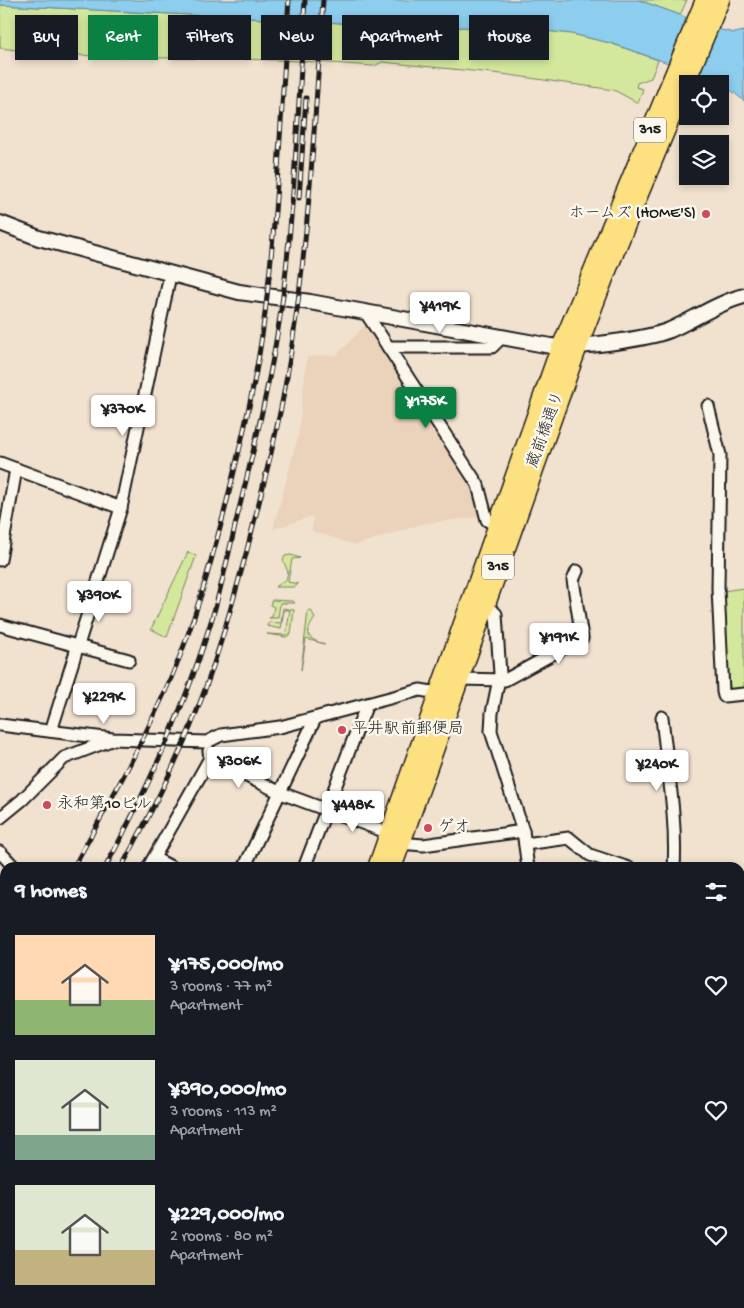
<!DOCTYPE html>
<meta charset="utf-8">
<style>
body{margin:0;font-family:"Gochi Hand","Klee One",sans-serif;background:#20242c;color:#f1f3f6;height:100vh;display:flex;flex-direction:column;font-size:19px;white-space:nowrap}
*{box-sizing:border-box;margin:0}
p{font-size:16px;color:#9ea1a6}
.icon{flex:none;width:28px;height:28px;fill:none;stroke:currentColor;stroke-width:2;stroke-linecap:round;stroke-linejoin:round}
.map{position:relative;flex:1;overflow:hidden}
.sheet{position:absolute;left:0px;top:862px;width:745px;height:446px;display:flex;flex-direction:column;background:#171b24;border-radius:15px 15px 0 0;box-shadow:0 2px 8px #0003}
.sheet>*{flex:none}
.banner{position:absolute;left:15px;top:15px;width:715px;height:45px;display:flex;gap:10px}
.controls{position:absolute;left:679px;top:75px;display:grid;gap:10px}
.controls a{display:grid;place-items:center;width:50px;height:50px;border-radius:0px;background:#171b24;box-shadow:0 2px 8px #0003;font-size:25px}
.price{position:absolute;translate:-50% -42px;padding:0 11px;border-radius:5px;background:#fff;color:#222;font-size:16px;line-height:32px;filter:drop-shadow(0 1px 2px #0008)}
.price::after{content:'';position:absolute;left:50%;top:30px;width:15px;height:11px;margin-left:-8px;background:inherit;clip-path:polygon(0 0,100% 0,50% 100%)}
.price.selected{background:#0b8043;color:#fff}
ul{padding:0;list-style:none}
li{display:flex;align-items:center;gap:15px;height:125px;padding:0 15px}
li span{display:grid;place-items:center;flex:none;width:140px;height:100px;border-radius:0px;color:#555}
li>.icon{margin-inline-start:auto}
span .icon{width:60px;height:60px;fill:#fffc;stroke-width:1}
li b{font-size:21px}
h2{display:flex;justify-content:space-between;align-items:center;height:60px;padding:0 15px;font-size:21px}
.chip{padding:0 18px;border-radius:0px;background:#171b24;box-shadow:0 2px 8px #0003;font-size:18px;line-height:45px}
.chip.selected{background:#0b8043;color:#fff}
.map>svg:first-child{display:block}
.built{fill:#ead2bb}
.green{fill:#d4e89d;stroke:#78825c}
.water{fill:#8dcdee;stroke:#60869a}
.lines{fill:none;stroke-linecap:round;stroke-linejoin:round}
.tertiary-tunnel{stroke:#c6baab;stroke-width:14;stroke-dasharray:14 7;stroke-linecap:butt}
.minor-casing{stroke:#1c1c1c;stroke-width:15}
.tertiary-casing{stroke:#1c1c1c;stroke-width:18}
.primary-casing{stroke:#1c1c1c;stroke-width:21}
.minor{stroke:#fbf7ec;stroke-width:11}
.tertiary{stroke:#fbf7ec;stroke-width:14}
.primary{stroke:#fde080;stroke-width:18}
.rail-casing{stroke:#1c1c1c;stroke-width:5}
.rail{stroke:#fbf7ec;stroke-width:3;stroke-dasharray:9;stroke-linecap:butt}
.poi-dot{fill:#d1495b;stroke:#fbf7ec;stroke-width:2}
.labels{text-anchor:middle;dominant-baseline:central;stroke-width:5;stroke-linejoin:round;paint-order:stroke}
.shield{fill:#fbf7ec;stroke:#5f5e5a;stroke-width:1}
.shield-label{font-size:15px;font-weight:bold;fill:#1c1c1c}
.poi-label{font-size:16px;fill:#1c1c1c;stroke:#fbf7ec;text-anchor:start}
.street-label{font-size:16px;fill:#1c1c1c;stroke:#fbf7ec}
</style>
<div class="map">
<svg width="744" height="1308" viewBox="0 0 744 1308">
<rect width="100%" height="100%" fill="#f1e1cf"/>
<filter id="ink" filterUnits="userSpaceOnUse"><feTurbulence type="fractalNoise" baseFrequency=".02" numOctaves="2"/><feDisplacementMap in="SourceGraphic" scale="10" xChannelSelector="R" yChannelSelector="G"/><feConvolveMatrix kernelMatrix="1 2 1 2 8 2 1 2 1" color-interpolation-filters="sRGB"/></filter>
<g filter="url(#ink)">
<polygon class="built" points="367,323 474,494 479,517 421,524 356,545 312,531 313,516 273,529 298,437 307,357 337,355"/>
<g class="green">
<polygon points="639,0 687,0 680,15"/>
<path d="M0 5 380 25 530 29 572 34 610 43 658 60 651 78 637 83 636 87 643 89 638 103 614 90 502 74 382 62 374 66C342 64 309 61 276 60 184 57 92 60 0 48Z"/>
<polygon points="188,552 196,556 167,637 151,629"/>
<polygon points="291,555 300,558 292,559 288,582 298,584 295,587 275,587 286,580 288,572 283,560 285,556"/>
<polygon points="744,588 744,690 734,691 730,688 723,591"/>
<polygon points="272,600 293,601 295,603 280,603 278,618 269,618 272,617 274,607 270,605"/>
<polygon points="283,608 294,610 291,634 286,637 267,634 286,635 290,610 284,610 281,629 267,626 269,622 281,623"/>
<path d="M311 610 315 618C305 633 305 639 325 644L306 639 301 670 308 611Z"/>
<polygon points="744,1193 744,1278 740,1282 740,1200"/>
<polygon points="676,1304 727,1304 725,1308 674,1308"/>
</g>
<g class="water">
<polygon points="0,0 639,0 721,30 735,33 744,31 744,101 732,91 703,75 610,43 572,34 529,29 380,25 0,5"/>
<polygon points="744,1108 744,1193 740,1200 740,1115"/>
<polygon points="621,1304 676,1304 674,1308 619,1308"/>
</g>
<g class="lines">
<polyline class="tertiary-tunnel" points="0,1060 5,1062"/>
<defs>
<g id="minor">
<polyline points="366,313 478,485 487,520 497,526"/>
<polyline points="388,347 492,347 501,338"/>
<polyline points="708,406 720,455 718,589 723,692 724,696 744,694"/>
<polyline points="0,463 121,508 170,275"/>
<polyline points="0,560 16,469"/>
<polyline points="485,603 496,614 500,674 492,713 491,731 523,831 528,868"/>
<polyline points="0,625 129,660"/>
<polyline points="459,679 505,680 582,638 573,580 577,571"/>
<path d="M662 717C667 767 677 817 674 868"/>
<polyline points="0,725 113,739 207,742 221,735 280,727 420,690 438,693"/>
<polyline points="51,731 121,508"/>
<polyline points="210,758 281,793 389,833"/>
<polyline points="0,818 22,800 64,758 111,740"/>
<polyline points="400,843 423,845 523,831"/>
<polyline points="525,844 569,838 590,855 629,868"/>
<polyline points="0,852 15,868"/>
<polyline points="154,858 173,868"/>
<polyline points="148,868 210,758 209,751"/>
<polyline points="244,868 315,719"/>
<polyline points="304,868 367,704"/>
<polyline points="740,942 744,944"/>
<polyline points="0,1117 5,1109"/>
<polyline points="0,1193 5,1196"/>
<polyline points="194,1304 201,1308"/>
<polyline points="151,1308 153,1304"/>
<polyline points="297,1308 299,1304"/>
<polyline points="399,1308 400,1304"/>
<polyline points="592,1308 593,1304"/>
</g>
<g id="tertiary">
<path d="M0 223 39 238 239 292 310 302 551 346C579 348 644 340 670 330 695 319 717 303 744 296"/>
<polyline points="742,1033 744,998"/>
<polyline points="28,1308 30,1304"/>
<polyline points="451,1308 452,1304"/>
</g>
<g id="primary">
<polyline points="377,868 555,362 705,0"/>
<polyline points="392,868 578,346 608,268 720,0"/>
<polyline points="220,1308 221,1304"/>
<polyline points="235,1308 236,1304"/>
</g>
</defs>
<use href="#minor" class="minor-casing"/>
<use href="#tertiary" class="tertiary-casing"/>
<use href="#primary" class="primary-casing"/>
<use href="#minor" class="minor"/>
<use href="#tertiary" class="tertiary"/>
<use href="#primary" class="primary"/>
<defs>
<g id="rail">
<polyline points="299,198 306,98"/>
<path d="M73 868C108 805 143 743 171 678 194 625 209 569 224 513 240 447 257 381 265 313 278 209 281 104 289 0"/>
<path d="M105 868C147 790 183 712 209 628 222 588 230 546 240 505 258 434 275 361 284 288 295 193 299 96 305 0"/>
<path d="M121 868C152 811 182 753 204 692 221 647 233 600 246 554 260 498 275 443 285 387 308 260 314 129 323 0"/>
<polyline points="0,997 5,988"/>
<polyline points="0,1054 5,1045"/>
<polyline points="0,1082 5,1073"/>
</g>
</defs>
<use href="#rail" class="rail-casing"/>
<use href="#rail" class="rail"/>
</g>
</g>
<g class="poi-dot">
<circle cx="706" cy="214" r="5"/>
<circle cx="342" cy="730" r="5"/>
<circle cx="47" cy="805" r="5"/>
<circle cx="428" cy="828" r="5"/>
</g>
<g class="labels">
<g class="shield">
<rect x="634" y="117.5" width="32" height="25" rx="4"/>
<rect x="482" y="554.5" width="32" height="25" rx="4"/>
</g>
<g class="shield-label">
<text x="650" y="130">315</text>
<text x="498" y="567">315</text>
</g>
<g class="poi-label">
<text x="696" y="214" text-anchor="end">ホームズ (HOME'S)</text>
<text x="352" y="730">平井駅前郵便局</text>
<text x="57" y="805">永和第10ビル</text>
<text x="438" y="828">ゲオ</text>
</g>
<g class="street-label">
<text transform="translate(547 430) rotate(-70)">蔵前橋通り</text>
</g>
</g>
</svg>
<div class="controls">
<a><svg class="icon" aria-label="locate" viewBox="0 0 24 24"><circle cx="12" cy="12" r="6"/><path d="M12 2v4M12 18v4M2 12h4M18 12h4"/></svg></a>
<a><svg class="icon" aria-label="layers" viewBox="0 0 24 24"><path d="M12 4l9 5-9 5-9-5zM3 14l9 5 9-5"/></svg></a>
</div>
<b class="price" style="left:440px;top:334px">¥419K</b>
<b class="price selected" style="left:426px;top:429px">¥175K</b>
<b class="price" style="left:123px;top:437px">¥370K</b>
<b class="price" style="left:99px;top:623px">¥390K</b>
<b class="price" style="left:559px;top:665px">¥191K</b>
<b class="price" style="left:104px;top:725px">¥229K</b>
<b class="price" style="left:239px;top:789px">¥306K</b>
<b class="price" style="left:657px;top:792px">¥240K</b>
<b class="price" style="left:353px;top:833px">¥448K</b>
<div class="banner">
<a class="chip">Buy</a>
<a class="chip selected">Rent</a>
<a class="chip">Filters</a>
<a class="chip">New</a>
<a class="chip">Apartment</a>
<a class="chip">House</a>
</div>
<section class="sheet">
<h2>9 homes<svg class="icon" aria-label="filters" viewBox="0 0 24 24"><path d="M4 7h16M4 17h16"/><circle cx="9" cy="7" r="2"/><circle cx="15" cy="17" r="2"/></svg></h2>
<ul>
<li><span style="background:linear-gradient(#ffd9b3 65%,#8fb573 0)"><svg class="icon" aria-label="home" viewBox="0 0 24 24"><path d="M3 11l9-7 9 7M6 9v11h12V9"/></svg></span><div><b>¥175,000/mo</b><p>3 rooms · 77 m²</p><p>Apartment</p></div><svg class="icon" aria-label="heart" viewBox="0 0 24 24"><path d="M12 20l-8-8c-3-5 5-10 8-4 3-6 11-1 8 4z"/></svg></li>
<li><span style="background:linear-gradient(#dfe7d0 75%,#7fa58c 0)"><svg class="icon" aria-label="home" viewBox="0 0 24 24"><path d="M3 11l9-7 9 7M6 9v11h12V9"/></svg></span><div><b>¥390,000/mo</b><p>3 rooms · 113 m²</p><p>Apartment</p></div><svg class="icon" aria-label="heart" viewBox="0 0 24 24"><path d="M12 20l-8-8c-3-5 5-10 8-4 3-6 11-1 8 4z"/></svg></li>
<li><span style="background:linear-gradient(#dfe7d0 65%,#c2b280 0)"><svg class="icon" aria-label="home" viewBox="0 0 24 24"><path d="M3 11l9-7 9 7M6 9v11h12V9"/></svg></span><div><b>¥229,000/mo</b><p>2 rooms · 80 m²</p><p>Apartment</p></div><svg class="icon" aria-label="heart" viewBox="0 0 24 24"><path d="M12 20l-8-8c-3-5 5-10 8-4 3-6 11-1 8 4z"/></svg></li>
</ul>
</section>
</div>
